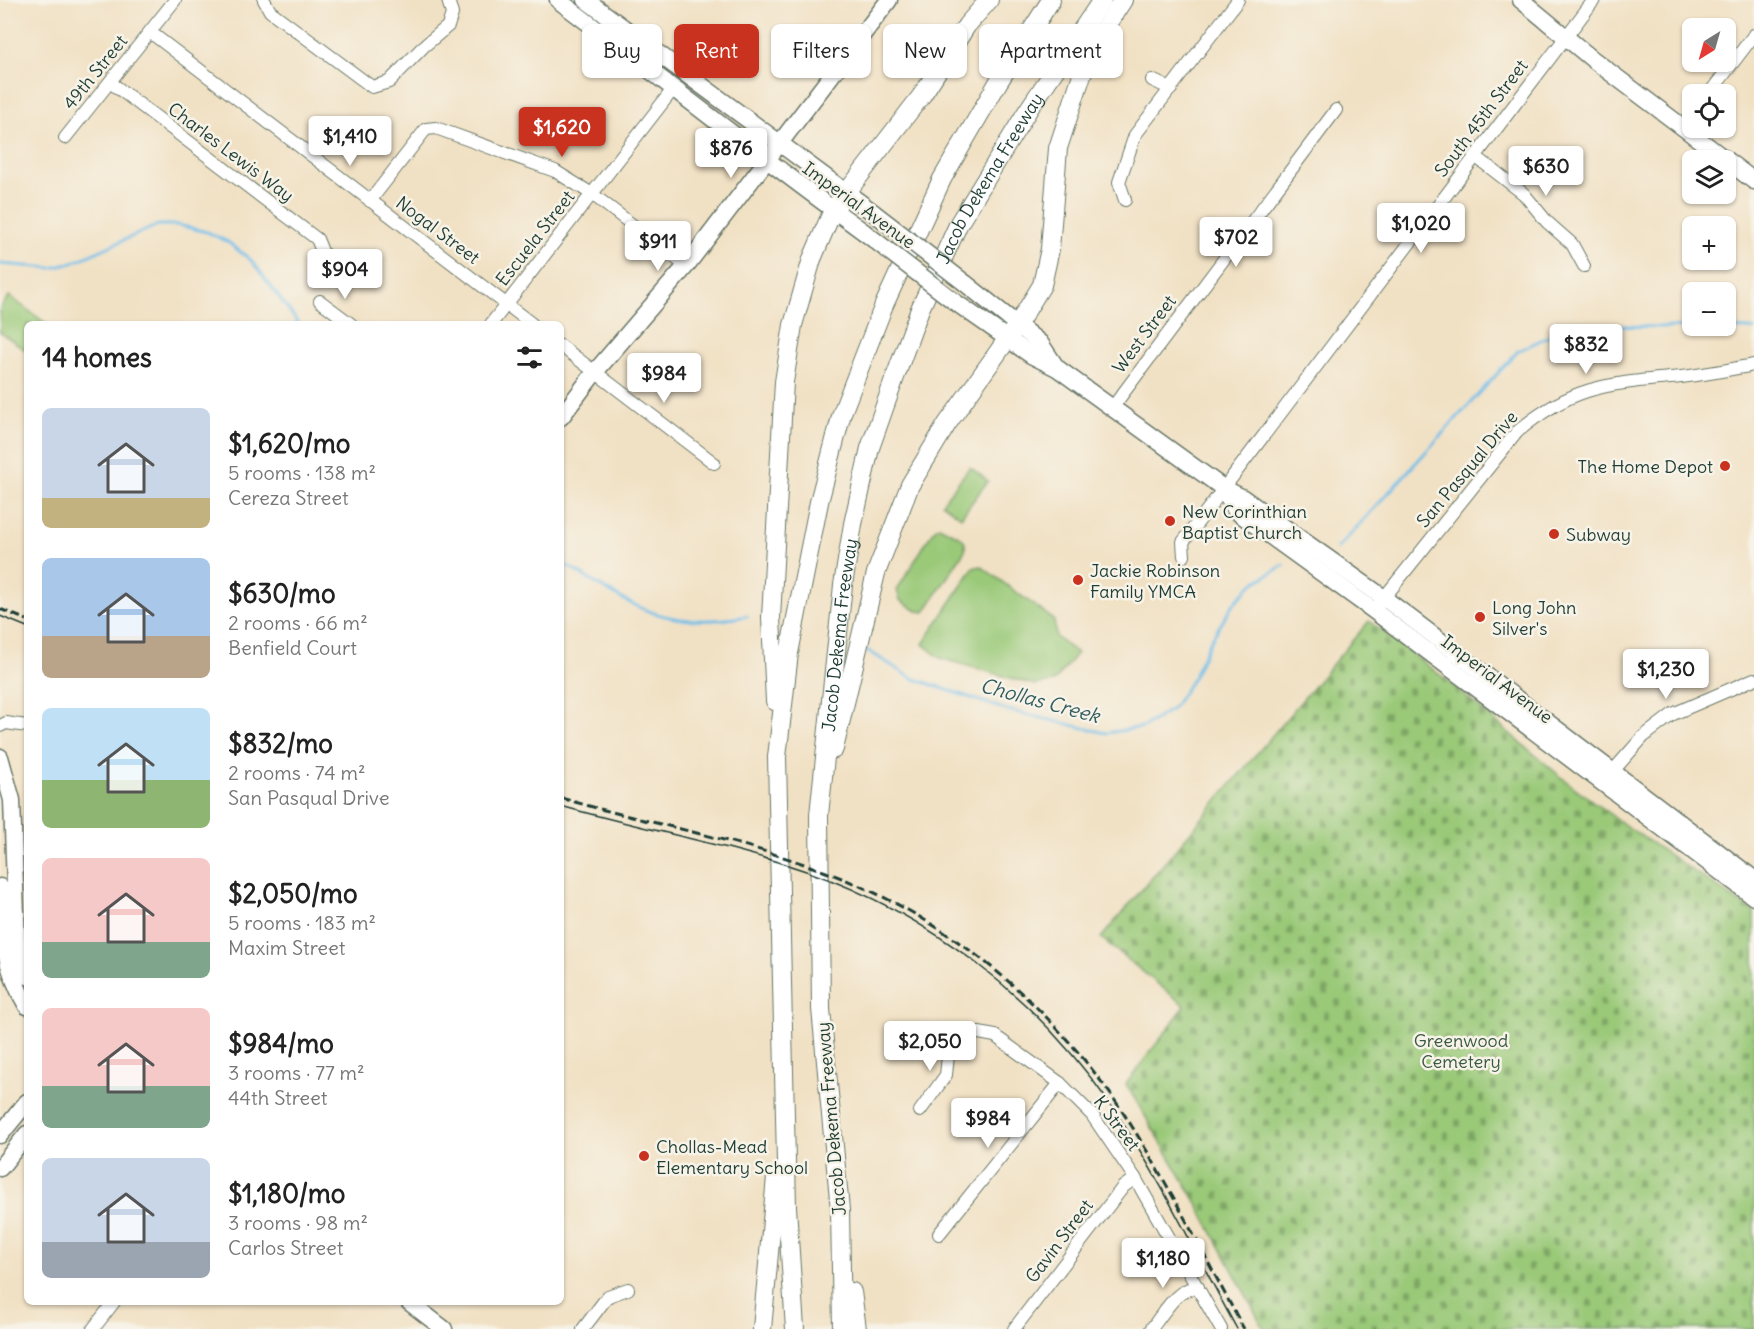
<!DOCTYPE html>
<meta charset="utf-8">
<style>
body{margin:0;font-family:Delius,sans-serif;background:#f2f2f2;color:#222;height:100vh;display:flex;flex-direction:column;font-size:22px;white-space:nowrap}
*{box-sizing:border-box;margin:0}
p{font-size:20px;color:#767676}
.icon{flex:none;width:33px;height:33px;fill:none;stroke:currentColor;stroke-width:2;stroke-linecap:round;stroke-linejoin:round}
.map{position:relative;flex:1;overflow:hidden}
.side{position:absolute;left:24px;top:321px;width:540px;height:984px;display:flex;flex-direction:column;background:#fff;border-radius:9px;box-shadow:0 2px 4px #0004}
.side>*{flex:none}
.top-card{position:absolute;left:582px;top:24px;width:570px;height:54px;display:flex;gap:12px}
.needle{width:39px;rotate:217deg}
.buttons{position:absolute;left:1682px;top:18px;display:grid;gap:12px}
.buttons a{display:grid;place-items:center;width:54px;height:54px;border-radius:9px;background:#fff;box-shadow:0 2px 4px #0004;font-size:30px}
.price{position:absolute;translate:-50% -51px;padding:0 14px;border-radius:6px;background:#fff;color:#222;font-size:20px;line-height:39px;filter:drop-shadow(0 2px 3px #0008)}
.price::after{content:'';position:absolute;left:50%;top:36px;width:18px;height:14px;margin-left:-9px;background:inherit;clip-path:polygon(0 0,100% 0,50% 100%)}
.price.selected{background:#c8321e;color:#fff}
ul{padding:0;list-style:none}
li{display:flex;align-items:center;gap:18px;height:150px;padding:0 18px}
li span{display:grid;place-items:center;flex:none;width:168px;height:120px;border-radius:9px;color:#555}
li>.icon{margin-inline-start:auto}
span .icon{width:72px;height:72px;fill:#fffc;stroke-width:1}
li b{font-size:26px}
h2{display:flex;justify-content:space-between;align-items:center;height:72px;padding:0 18px;font-size:26px}
.pill{padding:0 21px;border-radius:9px;background:#fff;box-shadow:0 2px 4px #0004;font-size:21px;line-height:54px}
.pill.selected{background:#c8321e;color:#fff}
.map>svg:first-child{display:block}
.cemetery{fill:url(#cemetery-stones);stroke:#5c8356;stroke-width:1.5}
.garden{fill:#9ac978;stroke:#5c8356;stroke-width:1.5}
.lines{fill:none;stroke-linecap:round;stroke-linejoin:round}
.stream{stroke:#6fbde9;stroke-width:3}
.minor-casing{stroke:#687666;stroke-width:14}
.major-casing{stroke:#687666;stroke-width:19}
.highway-casing{stroke:#687666;stroke-width:20}
.minor{stroke:#fff;stroke-width:12}
.major{stroke:#fff;stroke-width:16}
.highway{stroke:#fff;stroke-width:18}
.tram{stroke:#1f3d34;stroke-width:1.5}
.rail{stroke:#1f3d34;stroke-width:3;stroke-dasharray:9 4.5;stroke-linecap:butt}
.major-bridge-casing{stroke:#687666;stroke-width:19;stroke-linecap:butt}
.major-bridge{stroke:#fff;stroke-width:16}
.poi-dot{fill:#c8321e;stroke:#f7f3e8;stroke-width:2}
.labels{text-anchor:middle;dominant-baseline:central;stroke-width:5;stroke-linejoin:round;paint-order:stroke}
.street-label{font-size:18px;fill:#1f3d34;stroke:#f7f3e8}
.poi-label{font-size:18px;fill:#1f3d34;stroke:#f7f3e8;text-anchor:start}
.park-label{font-size:18px;fill:#385942;stroke:#f7f3e8}
.water-label{font-size:20px;font-style:italic;fill:#335d61;stroke:#f7f3e8}
</style>
<div class="map">
<svg width="1754" height="1329" viewBox="0 0 1754 1329">
<defs>
<pattern id="cemetery-stones" width="16" height="16" patternUnits="userSpaceOnUse" patternTransform="scale(1.5)"><rect width="16" height="16" fill="#9ac978"/><path d="M2 7V4a2 2 0 0 1 4 0v3zM10 15v-3a2 2 0 0 1 4 0v3z" fill="#7da463"/></pattern>
</defs>
<rect width="100%" height="100%" fill="#f7f3e8"/>
<filter id="ink" filterUnits="userSpaceOnUse"><feTurbulence type="fractalNoise" baseFrequency=".0167" numOctaves="2"/><feDisplacementMap in="SourceGraphic" scale="12" xChannelSelector="R" yChannelSelector="G"/><feConvolveMatrix kernelMatrix="1 2 1 2 8 2 1 2 1" color-interpolation-filters="sRGB"/></filter>
<filter id="wash" filterUnits="userSpaceOnUse"><feTurbulence type="fractalNoise" baseFrequency=".008" numOctaves="4" result="noise"/><feDisplacementMap in="SourceGraphic" scale="24" xChannelSelector="R" yChannelSelector="G"/><feGaussianBlur stdDeviation="1.35" result="paint"/><feColorMatrix in="noise" values="0 0 0 0 0 0 0 0 0 0 0 0 0 0 0 0 0 1.4 0 .05"/><feComposite in="paint" operator="in"/></filter>
<g filter="url(#wash)">
<rect width="100%" height="100%" fill="#f1e1c4"/>
<polygon class="cemetery" points="1369,621 1444,678 1566,781 1619,821 1754,912 1754,1329 1264,1329 1194,1198 1126,1084 1185,1006 1101,938"/>
<g class="garden">
<polygon points="9,296 47,324 27,324 27,351 0,332 0,308"/>
<polygon points="970,467 988,481 961,517 942,503"/>
<polygon points="939,526 961,537 965,542 965,550 925,612 917,611 900,600 897,590 933,531"/>
<polygon points="981,566 1054,620 1056,637 1077,653 1054,682 1035,685 940,658 923,644 973,568"/>
</g>
<g class="lines">
<g class="stream">
<polyline points="0,264 52,268 72,263 158,225 178,225 207,232 228,242 252,261 299,324"/>
<polyline points="1338,548 1518,351 1572,325 1754,329"/>
<path d="M561 562C631 604 661 632 747 616"/>
<polyline points="865,649 912,678 1007,710 1106,733 1143,727 1172,709 1193,678 1210,642 1232,606 1251,585 1284,565"/>
</g>
</g>
</g>
<g filter="url(#ink)">
<g class="lines">
<defs>
<g id="minor">
<polyline points="264,0 270,11 372,87 389,82 423,47 448,26 452,14 448,0"/>
<polyline points="150,32 532,324"/>
<polyline points="1152,80 1171,89"/>
<polyline points="110,82 317,239 324,256"/>
<polyline points="1709,94 1754,35"/>
<polyline points="65,138 175,0"/>
<polyline points="1475,156 1524,194 1547,222 1572,244 1584,266"/>
<polyline points="1125,200 1119,182 1135,135 1238,0"/>
<polyline points="370,201 426,129 436,128 555,171 592,194 686,266"/>
<polyline points="320,301 351,324"/>
<polyline points="491,324 674,88"/>
<polyline points="561,346 714,463"/>
<polyline points="1112,408 1336,110"/>
<polyline points="1184,556 1183,542 1594,0"/>
<path d="M1379 604 1517 432C1570 387 1605 384 1671 378 1699 376 1726 370 1754 365"/>
<polyline points="0,726 6,723 27,726"/>
<polyline points="1613,771 1643,737 1673,714 1754,679"/>
<polyline points="914,1032 930,1037 979,1033 995,1036 1060,1083 1092,1115 1135,1178 1221,1329"/>
<polyline points="920,1111 946,1075 950,1036"/>
<polyline points="939,1234 1060,1083"/>
<polyline points="93,1329 114,1302"/>
<polyline points="583,1329 608,1296 628,1289"/>
<polyline points="1014,1329 1123,1187 1135,1178"/>
<path d="M1151 1329C1164 1313 1176 1288 1198 1287"/>
</g>
<g id="major">
<path d="M558 0C660 77 760 157 864 232"/>
<polyline points="586,0 874,213"/>
<polyline points="1521,0 1591,58 1754,181"/>
<polyline points="965,283 1040,343 1056,367"/>
<polyline points="955,302 1031,355 1057,368 1223,488 1243,498 1384,598 1754,879"/>
<polyline points="561,417 595,372 686,266 889,0"/>
<polyline points="1223,488 1236,511 1373,610 1754,897"/>
<polyline points="0,757 12,800 17,943 27,976"/>
<path d="M0 887C2 933 3 966 27 1006"/>
<polyline points="0,1135 27,1102"/>
<polyline points="0,1168 27,1134"/>
<polyline points="409,1302 444,1329"/>
</g>
<g id="highway">
<polyline points="775,701 771,618 784,382 793,325 812,259 833,210 922,95 967,25 989,0"/>
<polyline points="834,749 876,573 910,485 947,424 1018,324 1042,285 1050,249 1058,148 1090,50 1123,0"/>
<polyline points="852,1292 857,1329"/>
<polyline points="762,1329 776,1177"/>
<polyline points="795,1329 787,1207 777,757 789,653 819,502 842,413 884,305 942,179 999,81 1051,0"/>
<path id="s1" d="M842 1329 840 1210 821 1009 819 815 843 585 853 524 870 448 894 380 920 309 959 223 1028 110 1102 0"/>
</g>
</defs>
<use href="#minor" class="minor-casing"/>
<use href="#major" class="major-casing"/>
<use href="#highway" class="highway-casing"/>
<use href="#minor" class="minor"/>
<use href="#major" class="major"/>
<use href="#highway" class="highway"/>
<g class="tram">
<polyline points="0,616 27,627"/>
<path d="M561 806C642 829 726 844 806 871 930 914 1036 997 1110 1104 1159 1175 1196 1254 1237 1329"/>
</g>
<g class="rail">
<polyline points="0,609 27,620"/>
<path d="M561 798C649 824 740 839 826 872 944 916 1044 998 1116 1102 1164 1173 1202 1253 1244 1329"/>
</g>
<defs>
<g id="major-bridge">
<polyline points="874,213 965,283"/>
<polyline points="864,232 955,302"/>
</g>
</defs>
<use href="#major-bridge" class="major-bridge-casing"/>
<use href="#major-bridge" class="major-bridge"/>
</g>
</g>
<g class="poi-dot">
<circle cx="1725" cy="466" r="6"/>
<circle cx="1170" cy="521" r="6"/>
<circle cx="1554" cy="534" r="6"/>
<circle cx="1078" cy="580" r="6"/>
<circle cx="1480" cy="617" r="6"/>
<circle cx="644" cy="1156" r="6"/>
</g>
<g class="labels">
<g class="street-label">
<text transform="translate(95 72) rotate(-51)">49th Street</text>
<text transform="translate(1481 118) rotate(-53)">South 45th Street</text>
<text transform="translate(231 152) rotate(37)">Charles Lewis Way</text>
<text stroke="none"><textPath href="#s1" startOffset="1182">Jacob Dekema Freeway</textPath></text>
<text transform="translate(859 205) rotate(36)">Imperial Avenue</text>
<text transform="translate(438 230) rotate(37)">Nogal Street</text>
<text transform="translate(535 238) rotate(-52)">Escuela Street</text>
<text transform="translate(1144 334) rotate(-53)">West Street</text>
<text transform="translate(1467 469) rotate(-50)">San Pasqual Drive</text>
<text stroke="none"><textPath href="#s1" startOffset="696">Jacob Dekema Freeway</textPath></text>
<text transform="translate(1497 679) rotate(37)">Imperial Avenue</text>
<text transform="translate(831 1119) rotate(-95)">Jacob Dekema Freeway</text>
<text transform="translate(1117 1123) rotate(53)">K Street</text>
<text transform="translate(1059 1241) rotate(-53)">Gavin Street</text>
</g>
<g class="poi-label">
<text x="1713" y="466" text-anchor="end">The Home Depot</text>
<text x="1182" y="511">New Corinthian<tspan x="1182" dy="21">Baptist Church</tspan></text>
<text x="1566" y="534">Subway</text>
<text x="1090" y="570">Jackie Robinson<tspan x="1090" dy="21">Family YMCA</tspan></text>
<text x="1492" y="607">Long John<tspan x="1492" dy="21">Silver's</tspan></text>
<text x="656" y="1146">Chollas-Mead<tspan x="656" dy="21">Elementary School</tspan></text>
</g>
<g class="park-label">
<text x="1461" y="1040">Greenwood<tspan x="1461" dy="21">Cemetery</tspan></text>
</g>
<g class="water-label">
<text transform="translate(1040 700) rotate(15)">Chollas Creek</text>
</g>
</g>
</svg>
<div class="buttons">
<a><svg class="needle" viewBox="-14 -14 28 28"><path d="M0-13l5 13h-10z" fill="#e53935"/><path d="M0 13l5-13h-10z" fill="#767676"/></svg></a>
<a><svg class="icon" aria-label="locate" viewBox="0 0 24 24"><circle cx="12" cy="12" r="6"/><path d="M12 2v4M12 18v4M2 12h4M18 12h4"/></svg></a>
<a><svg class="icon" aria-label="layers" viewBox="0 0 24 24"><path d="M12 4l9 5-9 5-9-5zM3 14l9 5 9-5"/></svg></a>
<a>+</a>
<a>−</a>
</div>
<b class="price selected" style="left:562px;top:158px">$1,620</b>
<b class="price" style="left:350px;top:167px">$1,410</b>
<b class="price" style="left:731px;top:179px">$876</b>
<b class="price" style="left:1546px;top:197px">$630</b>
<b class="price" style="left:1421px;top:254px">$1,020</b>
<b class="price" style="left:1236px;top:268px">$702</b>
<b class="price" style="left:658px;top:272px">$911</b>
<b class="price" style="left:345px;top:300px">$904</b>
<b class="price" style="left:1586px;top:375px">$832</b>
<b class="price" style="left:664px;top:404px">$984</b>
<b class="price" style="left:1666px;top:700px">$1,230</b>
<b class="price" style="left:930px;top:1072px">$2,050</b>
<b class="price" style="left:988px;top:1149px">$984</b>
<b class="price" style="left:1163px;top:1289px">$1,180</b>
<div class="top-card">
<a class="pill">Buy</a>
<a class="pill selected">Rent</a>
<a class="pill">Filters</a>
<a class="pill">New</a>
<a class="pill">Apartment</a>
</div>
<section class="side">
<h2>14 homes<svg class="icon" aria-label="filters" viewBox="0 0 24 24"><path d="M4 7h16M4 17h16"/><circle cx="9" cy="7" r="2"/><circle cx="15" cy="17" r="2"/></svg></h2>
<ul>
<li><span style="background:linear-gradient(#c9d6e8 75%,#c2b280 0)"><svg class="icon" aria-label="home" viewBox="0 0 24 24"><path d="M3 11l9-7 9 7M6 9v11h12V9"/></svg></span><div><b>$1,620/mo</b><p>5 rooms · 138 m²</p><p>Cereza Street</p></div></li>
<li><span style="background:linear-gradient(#a9c7e8 65%,#b9a48a 0)"><svg class="icon" aria-label="home" viewBox="0 0 24 24"><path d="M3 11l9-7 9 7M6 9v11h12V9"/></svg></span><div><b>$630/mo</b><p>2 rooms · 66 m²</p><p>Benfield Court</p></div></li>
<li><span style="background:linear-gradient(#bfe0f5 60%,#8fb573 0)"><svg class="icon" aria-label="home" viewBox="0 0 24 24"><path d="M3 11l9-7 9 7M6 9v11h12V9"/></svg></span><div><b>$832/mo</b><p>2 rooms · 74 m²</p><p>San Pasqual Drive</p></div></li>
<li><span style="background:linear-gradient(#f6c9c9 70%,#7fa58c 0)"><svg class="icon" aria-label="home" viewBox="0 0 24 24"><path d="M3 11l9-7 9 7M6 9v11h12V9"/></svg></span><div><b>$2,050/mo</b><p>5 rooms · 183 m²</p><p>Maxim Street</p></div></li>
<li><span style="background:linear-gradient(#f6c9c9 65%,#7fa58c 0)"><svg class="icon" aria-label="home" viewBox="0 0 24 24"><path d="M3 11l9-7 9 7M6 9v11h12V9"/></svg></span><div><b>$984/mo</b><p>3 rooms · 77 m²</p><p>44th Street</p></div></li>
<li><span style="background:linear-gradient(#c9d6e8 70%,#9aa5b1 0)"><svg class="icon" aria-label="home" viewBox="0 0 24 24"><path d="M3 11l9-7 9 7M6 9v11h12V9"/></svg></span><div><b>$1,180/mo</b><p>3 rooms · 98 m²</p><p>Carlos Street</p></div></li>
</ul>
</section>
</div>
